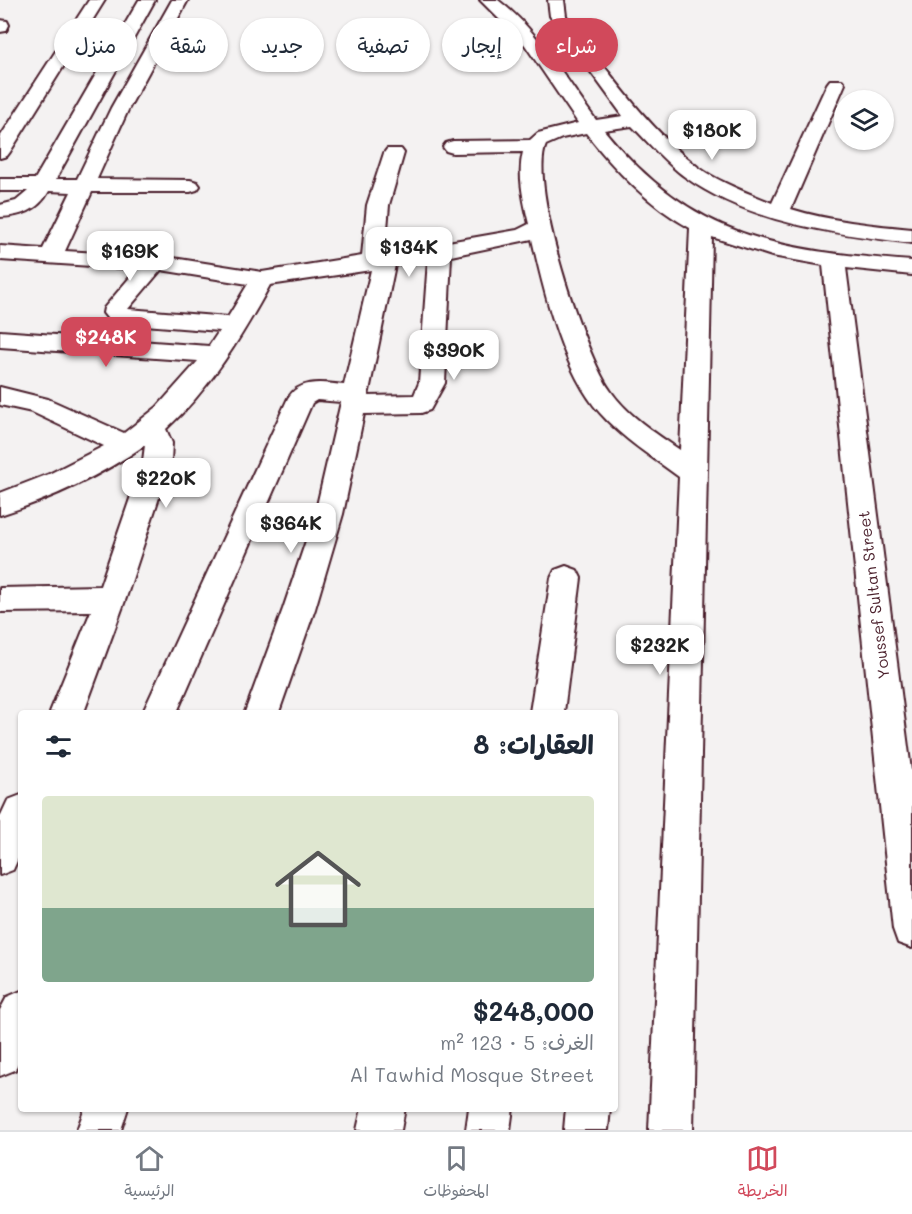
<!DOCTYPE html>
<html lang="ar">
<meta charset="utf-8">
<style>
body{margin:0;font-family:Mali,"Playpen Sans Arabic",sans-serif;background:#f6f6f7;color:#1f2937;direction:rtl;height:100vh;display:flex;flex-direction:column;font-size:22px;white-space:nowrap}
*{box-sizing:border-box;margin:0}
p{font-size:20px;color:#747a83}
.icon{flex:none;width:33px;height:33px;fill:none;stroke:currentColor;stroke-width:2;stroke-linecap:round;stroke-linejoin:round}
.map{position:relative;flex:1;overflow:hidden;direction:ltr}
.details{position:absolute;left:18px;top:710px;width:600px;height:402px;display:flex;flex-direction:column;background:#fff;border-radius:6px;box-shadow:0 2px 4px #0004;direction:rtl}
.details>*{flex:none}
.guide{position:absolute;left:18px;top:18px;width:600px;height:54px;direction:rtl;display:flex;gap:12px}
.tools{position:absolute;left:834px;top:90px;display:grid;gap:12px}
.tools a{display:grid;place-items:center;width:60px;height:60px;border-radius:50%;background:#fff;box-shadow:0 2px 4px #0004;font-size:30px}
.price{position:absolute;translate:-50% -51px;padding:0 14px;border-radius:12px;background:#fff;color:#222;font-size:20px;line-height:39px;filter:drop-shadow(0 2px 3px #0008)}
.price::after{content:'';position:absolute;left:50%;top:36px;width:18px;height:14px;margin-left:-9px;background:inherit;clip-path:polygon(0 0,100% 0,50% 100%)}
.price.active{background:#d1495b;color:#fff}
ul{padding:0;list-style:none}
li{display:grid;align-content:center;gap:12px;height:318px;padding:0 24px}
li+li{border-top:2px solid #e0e1e3}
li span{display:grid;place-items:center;height:186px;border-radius:6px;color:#555}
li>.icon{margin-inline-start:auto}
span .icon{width:108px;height:108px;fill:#fffc;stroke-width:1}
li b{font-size:26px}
h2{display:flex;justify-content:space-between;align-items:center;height:72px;padding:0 24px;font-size:26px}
.pill{padding:0 21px;border-radius:27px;background:#fff;box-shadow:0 2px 4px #0004;font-size:21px;line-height:54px}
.pill.active{background:#d1495b;color:#fff}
.tab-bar{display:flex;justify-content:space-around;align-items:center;height:84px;border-top:2px solid #e0e1e3;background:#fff;font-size:16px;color:#747a83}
.tab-bar a{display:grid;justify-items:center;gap:3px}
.tab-bar .active{color:#d1495b}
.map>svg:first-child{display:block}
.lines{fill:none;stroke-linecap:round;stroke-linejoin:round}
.street-casing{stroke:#4a1f2b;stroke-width:4}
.street{fill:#fff;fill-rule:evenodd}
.labels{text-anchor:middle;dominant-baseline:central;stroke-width:4.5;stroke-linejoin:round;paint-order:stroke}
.street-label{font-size:16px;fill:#4a1f2b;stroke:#fff}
</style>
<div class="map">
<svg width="912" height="1130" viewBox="0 0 912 1130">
<rect width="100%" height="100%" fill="#f4f2f2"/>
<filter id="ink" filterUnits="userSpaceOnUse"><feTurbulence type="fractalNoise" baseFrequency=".0167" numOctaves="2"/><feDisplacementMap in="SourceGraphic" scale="12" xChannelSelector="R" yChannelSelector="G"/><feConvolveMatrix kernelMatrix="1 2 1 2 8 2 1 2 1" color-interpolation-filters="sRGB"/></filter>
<g filter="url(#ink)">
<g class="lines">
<defs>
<g id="street">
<polygon points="89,0 105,0 10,152 7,156 0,158 0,137"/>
<path d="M139 0H155L56 179H77L111 108 172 0H188L129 108 97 179 190 180 197 182 200 186 197 190 190 192H92L65 251 167 257 262 272 362 256 367 205 384 153 387 149H401L404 153 389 205 385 253 517 230 529 224C524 202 517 175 523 152L453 153 446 151 443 147 446 143 453 141 530 140 538 133 578 123 525 45 480 0H498C540 32 565 79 596 120L623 116 550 16 548 0H564L566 16C607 69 645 126 698 167 720 183 748 193 772 203L827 84 830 80H842L845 84 791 209C830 221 871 225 912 229V243C836 234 749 223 685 177 666 163 649 143 632 126L604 130C694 240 778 250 912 261V275L846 268 912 778V948L898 943 893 929 823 265 772 256 712 237 693 1130H649L679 477C652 457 622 438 600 413 563 371 544 293 532 239L451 256 445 383 430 410 421 413 364 414 343 514 315 609 279 712H245L283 609 315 514 341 402 317 400 312 403 177 712H143L288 398C300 378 324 383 344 385L371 270 270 285C242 336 210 389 166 429L172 443 171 461 126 598 84 712H50L91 611 0 612V588L100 586 143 461 145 445C102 475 51 499 0 515V493L49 474 104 446 32 412 0 405V387L48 399 124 433 157 407 198 361 0 347V331L209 346 219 331 120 323 107 318 103 313 104 308 137 269 0 260V246L43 249 71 192 49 191C38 211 21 216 0 217V205L16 201 28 191H0V179H35ZM586 133C615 170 648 205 690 228L680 450C655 433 627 415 610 390 584 354 528 184 546 145L562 138ZM428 260 419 383 414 395 368 396 395 265ZM161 270 167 271 248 284 228 317 128 309Z"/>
<polygon points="0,20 7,21 9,25 6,31 0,32"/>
<polygon points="566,566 577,570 581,578 564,712 530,712 551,578 555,570"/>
<polygon points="21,795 21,852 13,870 0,875 0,817 8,800"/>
<polygon points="21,991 21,1056 15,1070 0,1076 0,1010 7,997"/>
<polygon points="85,1108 128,1108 121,1130 77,1130"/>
<polygon points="362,1108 405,1108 401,1130 357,1130"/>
<polygon points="469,1108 513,1108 510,1130 466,1130"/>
<polygon points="566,1108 610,1108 608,1130 564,1130"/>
</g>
</defs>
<use href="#street" class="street-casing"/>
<use href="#street" class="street"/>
</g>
</g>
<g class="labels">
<g class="street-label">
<text transform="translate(873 595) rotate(-97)">Youssef Sultan Street</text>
</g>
</g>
</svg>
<div class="tools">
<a><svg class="icon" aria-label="layers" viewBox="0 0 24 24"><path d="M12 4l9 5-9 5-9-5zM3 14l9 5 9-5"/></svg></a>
</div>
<b class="price" style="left:712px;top:161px">$180K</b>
<b class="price" style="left:409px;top:278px">$134K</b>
<b class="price" style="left:130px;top:282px">$169K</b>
<b class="price active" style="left:106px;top:368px">$248K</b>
<b class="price" style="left:454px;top:381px">$390K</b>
<b class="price" style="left:166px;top:509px">$220K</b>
<b class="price" style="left:291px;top:554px">$364K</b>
<b class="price" style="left:660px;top:676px">$232K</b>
<div class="guide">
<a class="pill active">شراء</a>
<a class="pill">إيجار</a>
<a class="pill">تصفية</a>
<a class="pill">جديد</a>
<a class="pill">شقة</a>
<a class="pill">منزل</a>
</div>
<section class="details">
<h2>العقارات: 8<svg class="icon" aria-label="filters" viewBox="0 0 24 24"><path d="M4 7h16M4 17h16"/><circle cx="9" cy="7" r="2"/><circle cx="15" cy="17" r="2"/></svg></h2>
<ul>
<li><span style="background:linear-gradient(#dfe7d0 60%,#7fa58c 0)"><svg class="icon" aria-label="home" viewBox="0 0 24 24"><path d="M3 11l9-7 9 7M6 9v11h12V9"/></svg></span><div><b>$248,000</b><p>الغرف: 5 · 123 m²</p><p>Al Tawhid Mosque Street</p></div></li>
</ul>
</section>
</div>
<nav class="tab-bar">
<a class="active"><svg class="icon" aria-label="map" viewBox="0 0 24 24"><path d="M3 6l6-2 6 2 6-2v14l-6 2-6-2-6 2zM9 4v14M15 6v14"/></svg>الخريطة</a>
<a><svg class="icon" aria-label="saved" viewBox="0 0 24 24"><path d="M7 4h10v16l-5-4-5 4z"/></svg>المحفوظات</a>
<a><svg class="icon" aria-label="home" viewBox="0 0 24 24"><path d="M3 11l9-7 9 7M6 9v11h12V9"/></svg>الرئيسية</a>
</nav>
